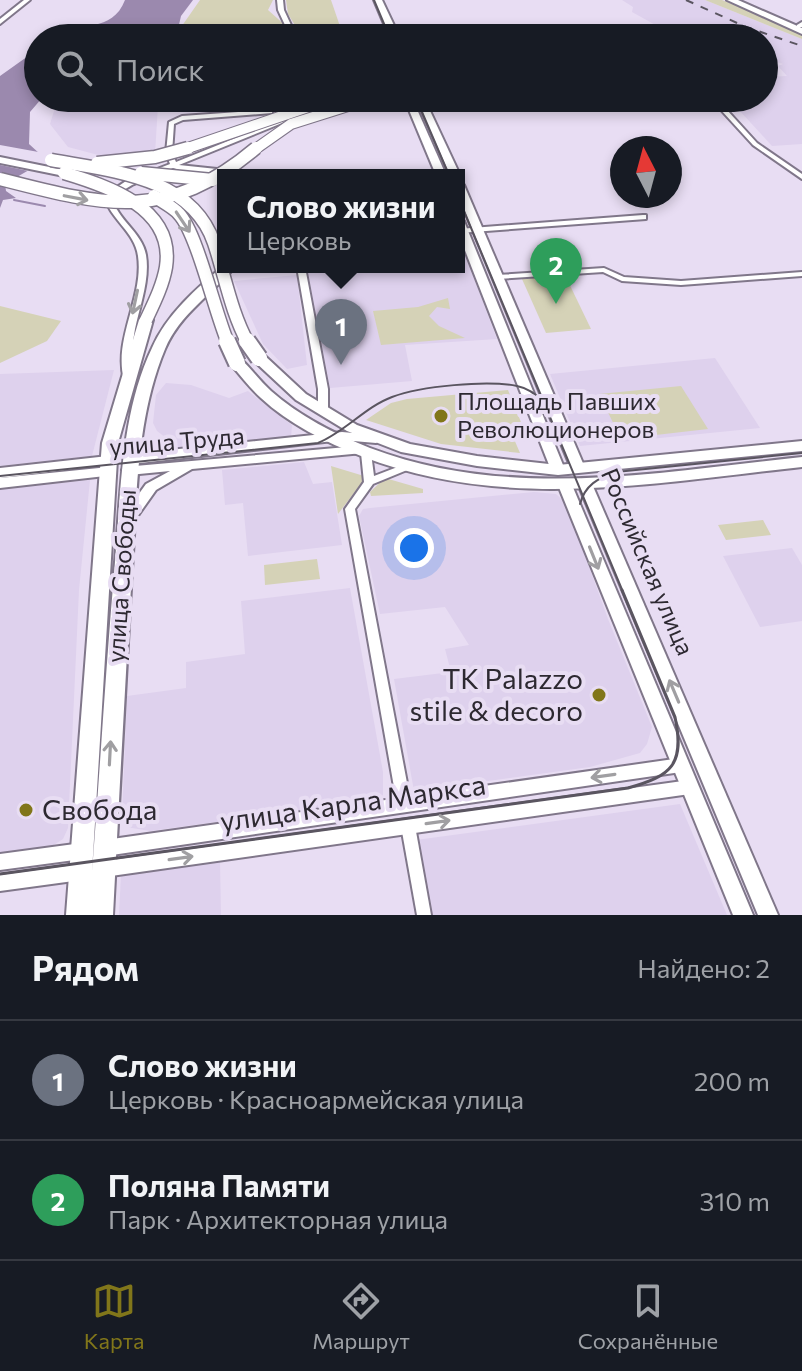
<!DOCTYPE html>
<html lang="ru">
<head>
<meta charset="utf-8">
<style>
	body { margin:0; font-family:Commissioner,sans-serif; background:#20242c; color:#f1f3f6 }
	.compass { position:absolute; left:610px; top:136px; width:72px; height:72px; border-radius:50%; background:#171b24; box-shadow:0 4px 12px #0003; rotate:354deg }
	.you { position:absolute; left:414px; top:548px; width:28px; height:28px; margin:-20px; border:6px solid #fff; border-radius:50%; background:#1a73e8; box-shadow:0 0 0 12px #1a73e833 }
	.badge { display:grid; place-items:center; width:52px; height:52px; border-radius:50%; background:#81761a; color:#fff; font-size:26px; font-weight:700 }
	.pin { position:absolute; translate:-50% -66px; filter:drop-shadow(0 2px 4px #0008) }
	.pin::after { content:''; position:absolute; top:42px; width:28px; height:24px; background:inherit; clip-path:polygon(0 0,100% 0,50% 100%) }
	.popup { position:absolute; left:217px; top:169px; width:248px; height:104px; box-sizing:border-box; display:grid; place-content:center; border-radius:0px; background:#171b24; filter:drop-shadow(0 2px 6px #0005); font-size:26px; white-space:nowrap; color:#9ea1a6 }
	.popup b { font-size:30px; color:#f1f3f6 }
	.popup::after { content:''; position:absolute; left:50%; top:100%; margin-left:-16px; border:16px solid transparent; border-top-color:#171b24 }
	.list { margin:0; padding:0; list-style:none }
	h2 { display:flex; justify-content:space-between; align-items:center; height:104px; margin:0; padding:0 32px; font-size:34px }
	h2 small { font-size:26px; font-weight:400; color:#9ea1a6 }
	.list li { display:grid; grid-template-columns:52px 1fr auto; gap:24px; align-items:center; box-sizing:border-box; height:120px; padding:0 32px; border-top:2px solid #363941 }
	.list b { display:block; font-size:30px; white-space:nowrap }
	.list p { margin:0; font-size:26px; white-space:nowrap; color:#9ea1a6 }
	.list em { font-size:26px; font-style:normal; color:#9ea1a6 }
	.icon { flex:none; width:44px; height:44px; fill:none; stroke:currentColor; stroke-width:2; stroke-linecap:round; stroke-linejoin:round }
	.map { position:relative; flex:none; width:802px; height:915px; overflow:hidden }
	.search { position:absolute; background:#171b24; box-shadow:0 4px 12px #0003; left:24px; right:24px; top:24px; height:88px; display:flex; align-items:center; gap:20px; box-sizing:border-box; padding:0 28px; border-radius:44px; color:#9ea1a6; font-size:30px }
	.sheet { height:344px; background:#171b24 }
	nav { display:flex; justify-content:space-around; align-items:center; box-sizing:border-box; height:112px; border-top:2px solid #363941; background:#171b24; font-size:22px; color:#9ea1a6 }
	nav a { display:grid; justify-items:center; gap:4px }
	nav .on { color:#81761a }
	.map>svg:first-child { display:block }
	.built { fill:#ded1ed }
	.green { fill:#d5d2b7 }
	.water { fill:#9b89ae }
	.pier { fill:#e8ddf3 }
	.lines { fill:none; stroke-linecap:round; stroke-linejoin:round }
	.stream { stroke:#9b89ae; stroke-width:2 }
	.minor-casing { stroke:#80778a; stroke-width:4 }
	.tertiary-casing { stroke:#80778a; stroke-width:4 }
	.secondary-casing { stroke:#80778a; stroke-width:4 }
	.primary-casing { stroke:#80778a; stroke-width:4 }
	.minor { fill:#fff; fill-rule:evenodd }
	.tertiary { fill:#fff; fill-rule:evenodd }
	.secondary { fill:#fff; fill-rule:evenodd }
	.primary { fill:#fff; fill-rule:evenodd }
	.tram-far1 { stroke:#5a5560; stroke-width:2 }
	.tram { stroke:#5a5560; stroke-width:3 }
	.rail { stroke:#5a5560; stroke-width:2; stroke-dasharray:8 8; stroke-linecap:butt }
	.primary-bridge-far2-casing { stroke:#80778a; stroke-width:12; stroke-linecap:butt }
	.primary-bridge-far1-casing { stroke:#80778a; stroke-width:15; stroke-linecap:butt }
	.primary-bridge-casing { stroke:#80778a; stroke-width:20; stroke-linecap:butt }
	.primary-bridge-far2 { stroke:#fff; stroke-width:10 }
	.primary-bridge-far1 { stroke:#fff; stroke-width:12 }
	.primary-bridge { stroke:#fff; stroke-width:16 }
	.oneway { stroke:#a09fa2 }
	.poi-dot { fill:#81761a; stroke:#e8ddf3; stroke-width:3 }
	.labels { text-anchor:middle; stroke-width:8; stroke-linejoin:round; paint-order:stroke }
	.poi-label { font-size:24px; fill:#2d2931; stroke:#e8ddf3; text-anchor:start }
	.street-label { font-size:24px; fill:#2d2931; stroke:#e8ddf3 }
	.near-poi-label { font-size:28px; fill:#2d2931; stroke:#e8ddf3; text-anchor:end }
	.near-street-label { font-size:28px; fill:#2d2931; stroke:#e8ddf3 }
</style>
</head>
<body>
<div class="map">
<svg width="802" height="915" viewBox="0 0 802 915">
	<rect width="100%" height="100%" fill="#e8ddf3"/>
	<g class="built">
		<path d="M622,0H705L802,39V144L772,146L728,98H764V77L787,76L778,66L783,64L764,58V38H679L632,12L633,7Z"/>
		<path d="M58,98H206L205,103L158,105L155,154L102,156L68,147L50,124Z"/>
		<path d="M207,98H267V108L208,112Z"/>
		<path d="M459,239L497,339L405,345L412,381L330,388L307,267H459Z"/>
		<path d="M297,275L307,365L287,369L263,344L234,281Z"/>
		<path d="M715,358L760,428L580,446L550,374Z"/>
		<path d="M114,370L92,456L0,466V374Z"/>
		<path d="M166,383L191,385L229,398L248,391L292,425L291,438L178,447L157,431L153,423L156,395Z"/>
		<path d="M304,462L313,484L332,482L342,545L248,556L243,503L225,505L222,470Z"/>
		<path d="M90,480L79,590L68,828L63,839L52,846L0,853V489Z"/>
		<path d="M534,492L556,494L566,503L608,619L652,727L647,744L640,753L590,767L414,791L394,679L451,672L445,649L469,645L445,607L380,614L359,516L363,509L370,508Z"/>
		<path d="M792,548L802,565V621L760,627L723,556Z"/>
		<path d="M350,588L383,772V795L377,800L150,831L126,827L122,815L127,696L186,688V662L245,654L241,601Z"/>
		<path d="M680,804L727,915H430L416,840Z"/>
		<path d="M220,861L221,915H119L121,874Z"/>
	</g>
	<g class="green">
		<path d="M200,0H273L268,10L286,26L206,35L177,33Z"/>
		<path d="M286,0H331L344,38H303L288,14Z"/>
		<path d="M705,0H722L802,32V39Z"/>
		<path d="M565,275L591,329L546,333L522,279Z"/>
		<path d="M448,298L450,309L437,307L429,316L439,326L465,338L381,345L373,311L418,307Z"/>
		<path d="M0,306L61,321L47,341L0,363Z"/>
		<path d="M681,386L708,429L621,439L599,394Z"/>
		<path d="M508,390L527,437L514,439L520,453L441,444L366,420L391,403L407,399Z"/>
		<path d="M331,466L364,476V480L338,514Z"/>
		<path d="M385,478L423,489V493L371,496L370,492Z"/>
		<path d="M763,520L771,535L726,540L718,525Z"/>
		<path d="M317,559L320,579L265,585L264,565Z"/>
	</g>
	<g class="water">
		<path d="M125,0H193L181,16L178,29L152,38H56C79,20 112,34 125,0Z"/>
		<path d="M38,49V98H42L30,112L29,144L40,154L29,170L5,184L6,191L16,198L3,200L0,208V76Z"/>
	</g>
	<path class="pier" d="M0,145L44,153L42,165L33,172L0,165Z"/>
	<g class="lines">
		<path class="stream" d="M14,200L45,206"/>
		<g class="minor-casing">
			<g id="minor">
				<path d="M24,0H30L0,24V19Z"/>
				<path d="M277,0H283L284,10L297,38H291L278,10Z"/>
				<path d="M268,98H274L272,113L183,120L174,124L172,153L176,162L283,119H287V121L179,165L255,173L259,175C234,175 196,177 173,168L132,185L112,197C117,220 142,232 146,255C150,279 140,305 135,329C132,345 131,361 132,378L130,380H124C113,339 144,297 138,256C135,232 110,219 104,196L126,181L170,164L166,153L169,122L182,116L267,110Z"/>
				<path d="M352,98H363L312,112L309,110Z"/>
				<path d="M710,98H716L757,143L802,174V179L753,145Z"/>
				<path d="M643,215H646V219L459,233V229Z"/>
				<path d="M297,267H305L328,389V411L323,414L318,411V389Z"/>
				<path d="M604,268L624,277L681,281L802,272V276L681,285L622,281L603,272L498,279L494,277L498,275Z"/>
				<path d="M366,450L371,453L374,476L408,463L413,466L412,468L373,484L355,509L411,804L409,808L404,810L399,808L397,804L345,509L364,482L361,453Z"/>
				<path d="M408,820L413,822L415,826L431,915H417L401,826L403,822Z"/>
			</g>
		</g>
		<g class="tertiary-casing">
			<g id="tertiary">
				<path d="M802,22V27H797V25Z"/>
				<path d="M681,758L687,760L689,765L687,770L681,772L105,856L99,853L97,848L99,843L105,840Z"/>
				<path d="M690,780L696,782L698,787L696,792L690,794L104,877L98,875L95,869L98,863L104,861Z"/>
				<path d="M82,843L88,846L90,851L88,856L82,859L0,870V854Z"/>
				<path d="M81,864L87,866L90,872L87,878L81,880L0,891V875Z"/>
			</g>
		</g>
		<g class="secondary-casing">
			<g id="secondary">
				<path d="M404,98H412L446,175H436Z"/>
				<path d="M416,98H424L460,175L459,176L450,175Z"/>
				<path d="M459,182L464,185L585,468L583,471H573L571,468L459,197Z"/>
				<path d="M459,218L464,221L565,470L563,473H553L551,470L459,235Z"/>
				<path d="M342,432L376,435L383,439L376,443L342,440L131,464L124,459L131,454Z"/>
				<path d="M358,446L363,447L365,450L363,453L192,469L156,490L132,524H122L120,520L146,484L170,471L129,475L124,473L122,470L124,467Z"/>
				<path d="M108,456L115,461L113,464L0,478V468Z"/>
				<path d="M109,467L116,472L114,475L0,488V478Z"/>
				<path d="M585,479L592,484L778,915H758L578,484Z"/>
				<path d="M565,480L572,485L753,915H733L558,485Z"/>
			</g>
		</g>
		<g class="primary-casing">
			<g id="primary">
				<path d="M374,0H382L400,38H390Z"/>
				<path d="M727,0H738L802,28V34Z"/>
				<path d="M371,98H390L348,109L343,106Z"/>
				<path d="M0,157L64,170L70,173L64,176L0,163Z"/>
				<path d="M223,266L235,267C211,295 180,314 165,349C136,418 137,497 132,570C125,685 119,800 113,915H66L102,443L139,320L141,317H151L153,320L118,443L92,872C100,769 106,665 115,562C121,491 121,413 152,348C167,314 196,289 223,266Z"/>
				<path d="M259,354L264,355L306,394L357,425L410,444L477,456L558,465L802,441V451L558,475L477,466L401,452L347,431L296,400L254,361L252,358L254,355Z"/>
				<path d="M237,359L242,360C252,370 261,382 271,391C299,416 335,434 370,448C510,501 658,472 802,457V467C654,483 504,512 361,456C325,442 289,424 261,398C250,388 241,376 232,366L230,363Z"/>
			</g>
		</g>
		<use href="#minor" class="minor"/>
		<use href="#tertiary" class="tertiary"/>
		<use href="#secondary" class="secondary"/>
		<use href="#primary" class="primary"/>
		<g class="tram-far1">
			<path d="M374,0L390,38"/>
			<path d="M416,98L449,175"/>
			<path d="M459,199L623,592"/>
			<path d="M0,476L318,443C345,432 365,407 392,397C421,386 487,380 517,386C527,388 536,394 543,402"/>
			<path d="M580,504C585,485 598,478 616,472L802,453"/>
		</g>
		<path class="tram" d="M0,874L628,788C672,776 685,764 675,717L622,590"/>
		<path class="rail" d="M686,0L746,27L802,46"/>
		<g class="primary-bridge-far2-casing">
			<g id="primary-bridge-far2">
				<path d="M182,150L320,103"/>
				<path d="M254,150L291,124L348,106"/>
			</g>
		</g>
		<g class="primary-bridge-far1-casing">
			<g id="primary-bridge-far1">
				<path d="M51,160C111,171 191,176 214,243C225,276 231,312 248,343"/>
				<path d="M97,163L155,157L188,148"/>
				<path d="M64,173C108,186 175,208 166,267C163,285 154,303 146,320"/>
				<path d="M141,173L213,180"/>
				<path d="M0,179C105,206 167,223 256,148"/>
				<path d="M154,196C162,202 173,207 179,214C197,233 215,313 228,343"/>
			</g>
		</g>
		<g class="primary-bridge-casing">
			<g id="primary-bridge">
				<path d="M227,341L237,363"/>
				<path d="M247,341L259,358"/>
			</g>
		</g>
		<use href="#primary-bridge-far2" class="primary-bridge-far2"/>
		<use href="#primary-bridge-far1" class="primary-bridge-far1"/>
		<use href="#primary-bridge" class="primary-bridge"/>
	</g>
	<defs><path id="oneway-shaft" d="M-6 0H5M1.5-3L5.5 0L1.5 3" fill="none" stroke-width="1.6" stroke-linecap="round" stroke-linejoin="round" transform="scale(2)"/></defs>
	<g class="oneway">
		<use href="#oneway-shaft" transform="translate(76 198) rotate(11)"/>
		<use href="#oneway-shaft" transform="translate(183 222) rotate(56)"/>
		<use href="#oneway-shaft" transform="translate(135 302) rotate(102)"/>
		<use href="#oneway-shaft" transform="translate(594 558) rotate(68)"/>
		<use href="#oneway-shaft" transform="translate(674 691) rotate(-113)"/>
		<use href="#oneway-shaft" transform="translate(110 753) rotate(-87)"/>
		<use href="#oneway-shaft" transform="translate(603 776) rotate(172)"/>
		<use href="#oneway-shaft" transform="translate(438 822) rotate(-8)"/>
		<use href="#oneway-shaft" transform="translate(181 858) rotate(-8)"/>
	</g>
	<g class="poi-dot">
		<circle cx="441" cy="416" r="8"/>
		<circle cx="599" cy="695" r="8"/>
		<circle cx="26" cy="810" r="8"/>
	</g>
	<g class="labels">
		<g class="poi-label">
			<text x="457" y="410">Площадь Павших<tspan x="457" dy="28">Революционеров</tspan></text>
		</g>
		<g class="street-label">
			<text transform="translate(177 442) rotate(-5)" y="8">улица Труда</text>
			<text transform="translate(647 562) rotate(67)" y="8">Российская улица</text>
			<text transform="translate(122 576) rotate(-86)" y="8">улица Свободы</text>
		</g>
		<g class="near-poi-label">
			<text x="583" y="689">ТК Palazzo<tspan x="583" dy="32">stile &amp; decoro</tspan></text>
			<text x="42" y="820" text-anchor="start">Свобода</text>
		</g>
		<g class="near-street-label">
			<text transform="translate(353 803) rotate(-8)" y="10">улица Карла Маркса</text>
		</g>
	</g>
</svg>
<svg class="compass" viewBox="-18 -18 36 36"><path d="M0-13l5 13h-10z" fill="#e53935"/><path d="M0 13l5-13h-10z" fill="#9ea1a6"/></svg>
<div class="you"></div>
<div class="pin badge" style="left:341px;top:365px;background:#6b7280">1</div>
<div class="popup"><b>Слово жизни</b>Церковь</div>
<div class="pin badge" style="left:556px;top:304px;background:#2e9e5b">2</div>
<div class="search"><svg class="icon" aria-label="search" viewBox="0 0 24 24"><circle cx="10" cy="10" r="6"/><path d="M15 15l6 6"/></svg>Поиск</div>
</div>
<section class="sheet">
<h2>Рядом<small>Найдено: 2</small></h2>
<ul class="list">
<li><span class="badge" style="background:#6b7280">1</span><div><b>Слово жизни</b><p>Церковь · Красноармейская улица</p></div><em>200 m</em></li>
<li><span class="badge" style="background:#2e9e5b">2</span><div><b>Поляна Памяти</b><p>Парк · Архитекторная улица</p></div><em>310 m</em></li>
</ul>
</section>
<nav>
<a class="on"><svg class="icon" aria-label="map" viewBox="0 0 24 24"><path d="M3 6l6-2 6 2 6-2v14l-6 2-6-2-6 2zM9 4v14M15 6v14"/></svg>Карта</a>
<a><svg class="icon" aria-label="directions" viewBox="0 0 24 24"><path d="M12 3l9 9-9 9-9-9zM9 14v-3h6M13 9l2 2-2 2"/></svg>Маршрут</a>
<a><svg class="icon" aria-label="saved" viewBox="0 0 24 24"><path d="M7 4h10v16l-5-4-5 4z"/></svg>Сохранённые</a>
</nav>
</body>
</html>
